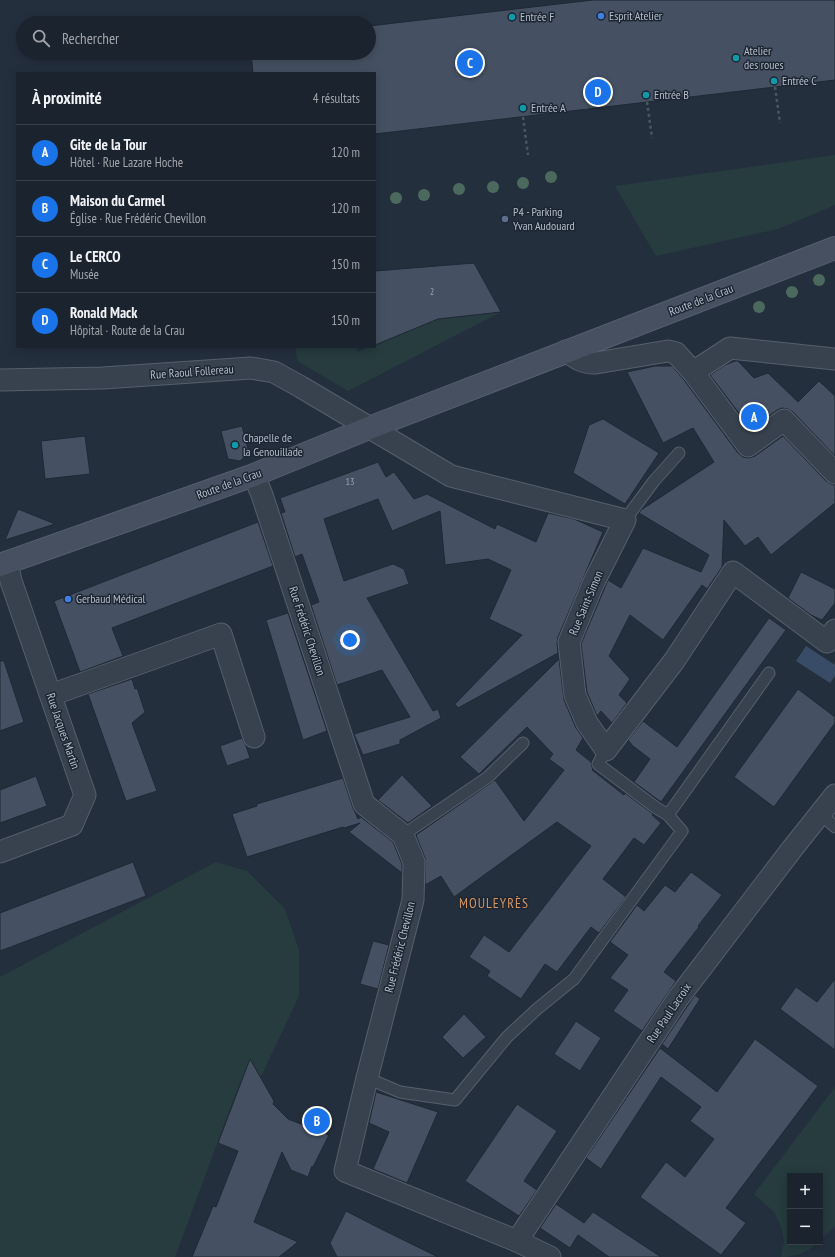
<!DOCTYPE html>
<html lang="fr">
<head>
<meta charset="utf-8">
<style>
	body { margin:0; font-family:"PT Sans Narrow",sans-serif; background:#282f3a; color:#f1f3f6 }
	.controls { position:absolute; right:12px; bottom:12px; display:grid; overflow:hidden; border-radius:0px; box-shadow:0 2px 10px #0003 }
	.controls button { width:36px; height:36px; display:grid; place-items:center; padding:0; border:0; border-bottom:1px solid #39404a; background:#1b232e; color:#f1f3f6; font:20px sans-serif }
	.you { position:absolute; left:350px; top:640px; width:14px; height:14px; margin:-10px; border:3px solid #fff; border-radius:50%; background:#1a73e8; box-shadow:0 0 0 6px #1a73e833 }
	.badge { display:grid; place-items:center; width:26px; height:26px; border-radius:50%; background:#1a73e8; color:#fff; font-size:13px; font-weight:700 }
	.pin { position:absolute; translate:-50% -50%; border:2px solid #fff; box-shadow:0 1px 4px #0006 }
	.list { margin:0; padding:0; list-style:none }
	h2 { display:flex; justify-content:space-between; align-items:center; height:52px; margin:0; padding:0 16px; font-size:17px }
	h2 small { font-size:13px; font-weight:400; color:#a0a4aa }
	.list li { display:grid; grid-template-columns:26px 1fr auto; gap:12px; align-items:center; box-sizing:border-box; height:56px; padding:0 16px; border-top:1px solid #39404a }
	.list b { display:block; font-size:15px; white-space:nowrap }
	.list p { margin:0; font-size:13px; white-space:nowrap; color:#a0a4aa }
	.list em { font-size:13px; font-style:normal; color:#a0a4aa }
	.icon { flex:none; width:22px; height:22px; fill:none; stroke:currentColor; stroke-width:2; stroke-linecap:round; stroke-linejoin:round }
	.map { position:relative; flex:none; width:835px; height:1257px; overflow:hidden }
	.search { position:absolute; background:#1b232e; box-shadow:0 2px 10px #0003; left:16px; top:16px; width:360px; height:44px; display:flex; align-items:center; gap:10px; box-sizing:border-box; padding:0 14px; border-radius:22px; color:#a0a4aa; font-size:15px }
	.panel { position:absolute; background:#1b232e; box-shadow:0 2px 10px #0003; left:16px; top:72px; width:360px; height:276px; border-radius:0px }
	.map>svg:first-child { display:block }
	.green { fill:#263c3f }
	.water { fill:#394c67 }
	.building { fill:#455162; stroke:#1f2835 }
	.lines { fill:none; stroke-linecap:round; stroke-linejoin:round }
	.lane-casing { stroke:#565f6c; stroke-width:13 }
	.street-casing { stroke:#565f6c; stroke-width:23 }
	.secondary-casing { stroke:#565f6c; stroke-width:24 }
	.path { stroke:#44595c; stroke-width:2.5; stroke-dasharray:3 3; stroke-linecap:butt }
	.lane { stroke:#38414e; stroke-width:11 }
	.street { stroke:#38414e; stroke-width:21 }
	.secondary { stroke:#465061; stroke-width:22 }
	.tree { fill:#4b6a5d }
	.shop-dot { fill:#3f7fe0; stroke:#1d2633; stroke-width:1.5 }
	.culture-dot { fill:#0f9aa8; stroke:#1d2633; stroke-width:1.5 }
	.service-dot { fill:#5c6f8a; stroke:#1d2633; stroke-width:1.5 }
	.labels { text-anchor:middle; stroke-width:3; stroke-linejoin:round; paint-order:stroke }
	.number-label { font-size:10px; fill:#98a1af }
	.poi-label { font-size:12px; fill:#b4bcc9; stroke:#1d2633; text-anchor:start }
	.street-label { font-size:12px; fill:#b4bcc9; stroke:#1d2633 }
	.quarter-label { font-size:14px; letter-spacing:1px; fill:#d59563; stroke:#1d2633 }
</style>
</head>
<body>
<div class="map">
<svg width="835" height="1257" viewBox="0 0 835 1257">
	<rect width="100%" height="100%" fill="#242f3e"/>
	<g class="green">
		<path d="M835,155V205L778,229L656,256L615,186Z"/>
		<path d="M501,312L348,391L298,361L295,347H355L358,352L370,347H375V345L396,324Z"/>
		<path d="M216,862L247,871L285,909L299,950V996L258,1083L240,1082L175,1257H0V977Z"/>
		<path d="M835,1087V1226L820,1241V1176H790V1242H819C808,1252 795,1257 781,1257L784,1241L781,1226L774,1212L754,1194Z"/>
	</g>
	<path class="water" d="M806,646L835,665V676L830,683L796,661Z"/>
	<g class="building">
		<path d="M593,0H835V80L375,134V73H253L251,53H369V26Z"/>
		<path d="M474,263L501,312L438,319L375,345V271Z"/>
		<path d="M735,361H738L754,378L768,373L798,402L819,381L835,396V456L793,412L788,409L782,408L777,410L751,429L710,375L725,365Z"/>
		<path d="M655,366H672L684,380L738,453L743,457L749,458L755,456L783,436L826,481L831,484L835,485V503L771,555L758,537L745,546L724,520L722,567L707,589L702,585L663,640L630,615L609,656L630,679L619,695L627,703L612,723L601,711L597,716L587,692L581,644L608,580L621,588L643,548L701,572L709,555L639,513L641,510L714,462L693,428L663,443L627,372Z"/>
		<path d="M603,419L659,453L625,504L573,473L589,425Z"/>
		<path d="M242,426L249,453L240,461L228,459L221,431Z"/>
		<path d="M85,436L90,474L45,479L41,441Z"/>
		<path d="M378,462L386,477L394,472L414,499L427,494L495,529L497,524L536,542L548,513L574,519L603,532L558,637L557,643L558,653L458,708L455,704L522,635L489,619L511,570L488,559L445,565L440,511L392,531L378,499L324,519L344,581L393,564L404,569L409,584L367,598L433,711L438,709L441,718L400,740V744L363,755L354,734L410,717L382,670L337,685L311,605L319,602L302,554L295,557L281,513L285,512L280,498Z"/>
		<path d="M18,509L55,524L5,540Z"/>
		<path d="M258,522L273,566L112,628L123,656L80,672L54,601Z"/>
		<path d="M801,572L835,589V603L822,620L811,615L788,598Z"/>
		<path d="M288,613L327,731L303,740L266,620Z"/>
		<path d="M769,618L786,630L661,802L634,782L650,759L633,746L628,740L643,721L677,747Z"/>
		<path d="M559,659L564,700L576,728L583,738L576,750L591,762L592,767L593,769L592,770L624,795L625,793L653,814L652,815L661,823L644,845L634,838L603,879L626,897L599,933L591,927L557,972L545,964L521,999L487,976L490,971L469,957L484,935L509,952L591,846L557,822L454,897L441,876L425,885V858L416,835L495,780L524,821L564,770L549,759L553,754L527,727L479,774L460,757Z"/>
		<path d="M0,661H4L24,722L0,731Z"/>
		<path d="M132,679L135,689L137,688L145,712L132,723L157,791L126,801L88,694Z"/>
		<path d="M798,689L835,717V723L774,807L734,777Z"/>
		<path d="M242,738L246,746L250,758L227,766L220,746Z"/>
		<path d="M402,775L432,806L408,823L378,800Z"/>
		<path d="M36,776L47,806L0,823V790Z"/>
		<path d="M343,778L353,808L355,812L358,819L361,817L393,842L402,864V873L349,832L360,823L344,828L343,827L247,857L232,814L257,806V804Z"/>
		<path d="M133,862L146,896L0,951V913Z"/>
		<path d="M691,872L722,895L698,926L699,927L664,972L676,981L642,1031L613,1011L628,990L610,978L628,955L610,942L637,905L644,911L665,885L675,892Z"/>
		<path d="M373,941L389,945L378,989L360,984Z"/>
		<path d="M835,979V1050L780,1009L796,987L817,1002Z"/>
		<path d="M695,995L700,999L668,1049L662,1044Z"/>
		<path d="M464,1014L486,1037L463,1058L442,1037Z"/>
		<path d="M576,1021L601,1038L580,1071L554,1054Z"/>
		<path d="M755,1039L818,1086L726,1208L746,1223L721,1255L640,1197L666,1162L685,1177L714,1139L690,1121L701,1107L661,1077L601,1169L586,1158L660,1048L717,1092Z"/>
		<path d="M250,1059L274,1101L273,1104L288,1119L329,1135L313,1167L312,1166L308,1177L291,1170L282,1152L254,1222L298,1242L279,1257H192L213,1206L216,1207L238,1151L218,1143Z"/>
		<path d="M376,1092L438,1112L407,1183L373,1169L389,1132L369,1123Z"/>
		<path d="M517,1104L557,1131L524,1181L537,1190L519,1216L465,1181Z"/>
		<path d="M556,1204L584,1223L593,1212L661,1257H609L578,1235L570,1248L540,1228Z"/>
		<path d="M346,1211L377,1227L438,1257H337L330,1243Z"/>
	</g>
	<g class="lines">
		<g class="lane-casing">
			<g id="lane">
				<path d="M625,520L654,481L679,453"/>
				<path d="M820,813L835,827"/>
				<path d="M668,815L769,673"/>
				<path d="M403,835L488,777L523,743"/>
				<path d="M367,1078L400,1092L455,1100L507,1037L537,1009L574,979L682,831L668,815L655,807L598,764L606,750"/>
			</g>
		</g>
		<g class="street-casing">
			<g id="street">
				<path d="M566,351C576,358 583,364 596,363L668,351L676,353L693,372L748,446L784,420L835,473"/>
				<path d="M693,372L730,348L835,359"/>
				<path d="M0,380L103,378L251,368L274,372L301,387L451,476L625,520L593,584L569,642L575,695L587,723L606,750L674,661L733,572L827,642L835,630"/>
				<path d="M254,475L262,495L364,804L403,835L414,862L413,900L367,1078L345,1171L517,1241L550,1257"/>
				<path d="M51,695L221,634L254,737"/>
				<path d="M0,852L72,825L85,795L11,581L7,562"/>
				<path d="M517,1241L679,997L792,849L835,795"/>
			</g>
		</g>
		<g class="secondary-casing">
			<path id="secondary" d="M0,565L254,475L369,428L835,248"/>
		</g>
		<g class="path">
			<path d="M775,87L780,123"/>
			<path d="M647,102L652,138"/>
			<path d="M523,117L528,155"/>
		</g>
		<use href="#lane" class="lane"/>
		<use href="#street" class="street"/>
		<use href="#secondary" class="secondary"/>
	</g>
	<g class="tree">
		<circle cx="551" cy="177" r="6"/>
		<circle cx="523" cy="183" r="6"/>
		<circle cx="493" cy="187" r="6"/>
		<circle cx="459" cy="189" r="6"/>
		<circle cx="424" cy="195" r="6"/>
		<circle cx="396" cy="198" r="6"/>
		<circle cx="819" cy="280" r="6"/>
		<circle cx="792" cy="292" r="6"/>
		<circle cx="759" cy="307" r="6"/>
	</g>
	<g class="shop-dot">
		<circle cx="601" cy="16" r="4"/>
		<circle cx="68" cy="599" r="4"/>
	</g>
	<g class="culture-dot">
		<circle cx="512" cy="17" r="4"/>
		<circle cx="736" cy="58" r="4"/>
		<circle cx="774" cy="81" r="4"/>
		<circle cx="646" cy="95" r="4"/>
		<circle cx="523" cy="108" r="4"/>
		<circle cx="235" cy="445" r="4"/>
	</g>
	<circle class="service-dot" cx="505" cy="219" r="4"/>
	<g class="labels">
		<g class="number-label">
			<text x="432" y="295">2</text>
			<text x="350" y="485">13</text>
		</g>
		<g class="poi-label">
			<text x="609" y="20">Esprit Atelier</text>
			<text x="520" y="21">Entrée F</text>
			<text x="744" y="55">Atelier<tspan x="744" dy="14">des roues</tspan></text>
			<text x="782" y="85">Entrée C</text>
			<text x="654" y="99">Entrée B</text>
			<text x="531" y="112">Entrée A</text>
			<text x="513" y="216">P4 - Parking<tspan x="513" dy="14">Yvan Audouard</tspan></text>
			<text x="243" y="442">Chapelle de<tspan x="243" dy="14">la Genouillade</tspan></text>
			<text x="76" y="603">Gerbaud Médical</text>
		</g>
		<g class="street-label">
			<text transform="translate(701 300) rotate(-21)" y="4">Route de la Crau</text>
			<text transform="translate(192 372) rotate(-4)" y="4">Rue Raoul Follereau</text>
			<text transform="translate(229 484) rotate(-20)" y="4">Route de la Crau</text>
			<text transform="translate(586 603) rotate(-67)" y="4">Rue Saint-Simon</text>
			<text transform="translate(307 631) rotate(72)" y="4">Rue Frédéric Chevillon</text>
			<text transform="translate(63 731) rotate(71)" y="4">Rue Jacques Martin</text>
			<text transform="translate(400 947) rotate(-76)" y="4">Rue Frédéric Chevillon</text>
			<text transform="translate(669 1013) rotate(-56)" y="4">Rue Paul Lacroix</text>
		</g>
		<g class="quarter-label">
			<text x="494" y="908">MOULEYRÈS</text>
		</g>
	</g>
</svg>
<div class="controls">
<button>+</button>
<button>−</button>
</div>
<div class="you"></div>
<div class="pin badge" style="left:754px;top:417px">A</div>
<div class="pin badge" style="left:317px;top:1121px">B</div>
<div class="pin badge" style="left:470px;top:63px">C</div>
<div class="pin badge" style="left:598px;top:92px">D</div>
<div class="search"><svg class="icon" aria-label="search" viewBox="0 0 24 24"><circle cx="10" cy="10" r="6"/><path d="M15 15l6 6"/></svg>Rechercher</div>
<section class="panel">
<h2>À proximité<small>4 résultats</small></h2>
<ul class="list">
<li><span class="badge">A</span><div><b>Gite de la Tour</b><p>Hôtel · Rue Lazare Hoche</p></div><em>120 m</em></li>
<li><span class="badge">B</span><div><b>Maison du Carmel</b><p>Église · Rue Frédéric Chevillon</p></div><em>120 m</em></li>
<li><span class="badge">C</span><div><b>Le CERCO</b><p>Musée</p></div><em>150 m</em></li>
<li><span class="badge">D</span><div><b>Ronald Mack</b><p>Hôpital · Route de la Crau</p></div><em>150 m</em></li>
</ul>
</section>
</div>
</body>
</html>
